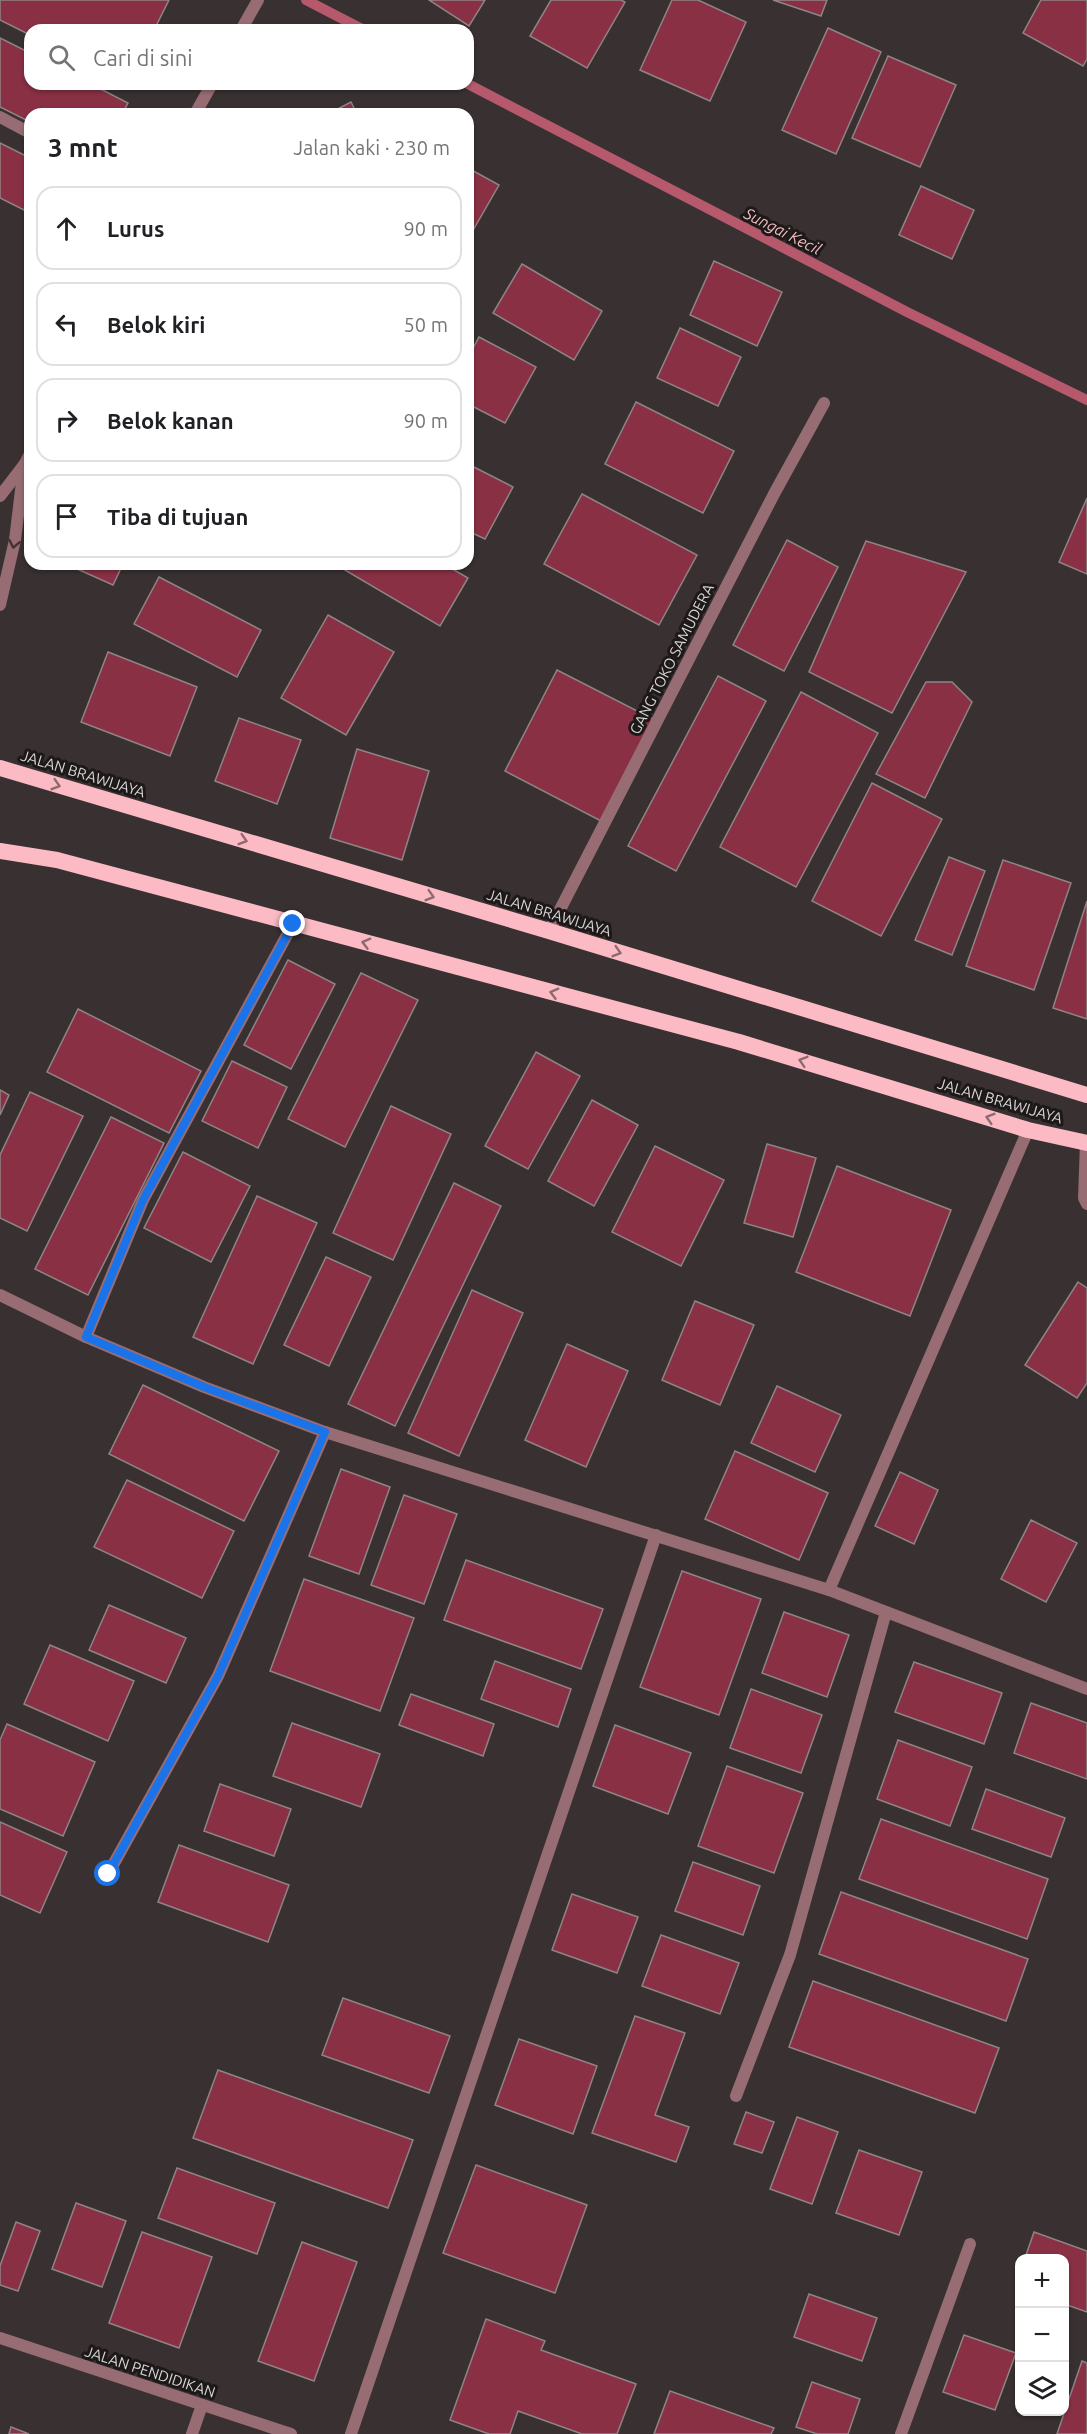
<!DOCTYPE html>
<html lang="id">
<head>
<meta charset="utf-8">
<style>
	body { margin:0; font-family:Ubuntu,sans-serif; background:#f6f6f6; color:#202124 }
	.controls { position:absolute; right:18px; bottom:18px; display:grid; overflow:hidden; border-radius:12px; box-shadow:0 2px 4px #0004 }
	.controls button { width:54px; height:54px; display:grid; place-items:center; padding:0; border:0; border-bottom:2px solid #e0e0e0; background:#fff; color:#202124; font:30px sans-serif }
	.stop { position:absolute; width:18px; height:18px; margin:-14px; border:4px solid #1a73e8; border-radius:50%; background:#fff }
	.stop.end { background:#1a73e8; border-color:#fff; box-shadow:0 2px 6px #0008 }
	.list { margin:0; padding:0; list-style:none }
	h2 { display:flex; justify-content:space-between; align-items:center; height:78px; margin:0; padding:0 24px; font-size:26px }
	h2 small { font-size:20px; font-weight:400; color:#757577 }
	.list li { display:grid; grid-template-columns:39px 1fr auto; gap:18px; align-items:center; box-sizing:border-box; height:84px; margin:0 12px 12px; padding:0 12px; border:2px solid #e0e0e0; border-radius:18px }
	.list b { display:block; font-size:22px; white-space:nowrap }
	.list em { font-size:20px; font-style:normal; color:#757577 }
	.icon { flex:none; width:33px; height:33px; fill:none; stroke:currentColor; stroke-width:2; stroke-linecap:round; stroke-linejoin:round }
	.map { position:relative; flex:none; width:1087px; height:2434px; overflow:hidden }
	.search { position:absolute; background:#fff; box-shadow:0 2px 4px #0004; left:24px; top:24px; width:450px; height:66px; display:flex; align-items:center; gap:15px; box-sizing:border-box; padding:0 21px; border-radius:18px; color:#757577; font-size:22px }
	.panel { position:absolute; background:#fff; box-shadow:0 2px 4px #0004; left:24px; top:108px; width:450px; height:462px; border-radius:18px }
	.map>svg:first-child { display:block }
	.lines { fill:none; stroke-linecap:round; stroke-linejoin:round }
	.stream { stroke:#b7596c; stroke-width:10 }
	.building { fill:#893045; stroke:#8e8485; stroke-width:1.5 }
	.minor { stroke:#976c72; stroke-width:12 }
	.tertiary { stroke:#976c72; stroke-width:12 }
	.trunk { stroke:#fbbac4; stroke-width:16 }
	.oneway { stroke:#423234 }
	.oneway2 { stroke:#8c6a6e }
	.route { stroke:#1a73e8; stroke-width:8 }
	.labels { text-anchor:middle; stroke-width:6; stroke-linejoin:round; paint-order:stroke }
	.street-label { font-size:15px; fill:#d9d4d5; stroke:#1d1919 }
	.water-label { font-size:16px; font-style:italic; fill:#f2bdc4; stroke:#1d1919 }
</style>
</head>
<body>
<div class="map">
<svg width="1087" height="2434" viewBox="0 0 1087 2434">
	<rect width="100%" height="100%" fill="#383031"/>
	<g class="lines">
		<g class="stream">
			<path d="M306,0L364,30"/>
			<path d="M468,84L907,312L1087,400"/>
		</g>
	</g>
	<g class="building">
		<path d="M0,0H169L154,30H30V35L0,20Z"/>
		<path d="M429,0H485L469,26Z"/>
		<path d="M551,0H621L625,2L587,68L530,36Z"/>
		<path d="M672,0H698L746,22L710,101L640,70Z"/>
		<path d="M773,0H827L821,16Z"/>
		<path d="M1041,0H1087V59L1083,66L1023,33Z"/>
		<path d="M828,28L881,52L836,154L782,130Z"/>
		<path d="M0,38L30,53V84H91L128,103L122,114H30V122L0,107Z"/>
		<path d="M888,56L956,85L920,167L852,138Z"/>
		<path d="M351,102L357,114H328Z"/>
		<path d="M0,143L30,158V213L0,198Z"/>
		<path d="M468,168L499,185L468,239Z"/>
		<path d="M921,186L974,210L952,259L899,235Z"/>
		<path d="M714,261L782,292L757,346L690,315Z"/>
		<path d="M522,264L602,311L574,360L493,313Z"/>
		<path d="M680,328L741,357L718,406L657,378Z"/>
		<path d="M479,337L536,367L505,423L468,404V358Z"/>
		<path d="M636,402L734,451L703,513L605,464Z"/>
		<path d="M468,464L513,487L485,539L468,531Z"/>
		<path d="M582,494L697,555L659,625L544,564Z"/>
		<path d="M1087,498V574L1059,562Z"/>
		<path d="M787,540L838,567L784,671L733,645Z"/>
		<path d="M866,541L966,572L892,713L809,672Z"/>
		<path d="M66,564H123L113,585Z"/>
		<path d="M339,564H444L468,578L440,626L338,566Z"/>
		<path d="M159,577L261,630L237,677L134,624Z"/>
		<path d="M328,615L394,652L346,735L281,698Z"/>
		<path d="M108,652L197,687L170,756L81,722Z"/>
		<path d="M557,670L653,719L601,821L505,771Z"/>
		<path d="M718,676L766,701L676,871L628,846Z"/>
		<path d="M926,682H952L972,702L925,798L876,774Z"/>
		<path d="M801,692L878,733L796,887L720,847Z"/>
		<path d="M239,718L301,740L277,804L215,781Z"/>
		<path d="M357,749L429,771L402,860L330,838Z"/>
		<path d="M872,783L942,819L881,936L812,901Z"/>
		<path d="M949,857L985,871L952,955L915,940Z"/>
		<path d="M1003,860L1071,883L1034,990L966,966Z"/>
		<path d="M1087,901V1019L1053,1008Z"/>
		<path d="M288,960L335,984L291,1069L244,1045Z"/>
		<path d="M361,973L418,1000L345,1147L288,1119Z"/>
		<path d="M78,1009L201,1071L169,1133L47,1072Z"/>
		<path d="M536,1052L580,1076L528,1169L485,1146Z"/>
		<path d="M232,1061L287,1087L258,1148L202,1121Z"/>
		<path d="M0,1090L9,1095L0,1115Z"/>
		<path d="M30,1092L83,1116L27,1231L0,1218V1155Z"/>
		<path d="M592,1100L638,1125L594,1206L548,1181Z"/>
		<path d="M391,1106L451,1134L393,1260L333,1233Z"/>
		<path d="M111,1117L164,1143L88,1295L35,1269Z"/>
		<path d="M767,1144L816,1158L793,1237L744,1223Z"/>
		<path d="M655,1146L724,1180L681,1266L612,1232Z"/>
		<path d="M183,1152L250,1186L211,1262L144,1228Z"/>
		<path d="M837,1166L951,1210L910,1316L796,1272Z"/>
		<path d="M454,1183L501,1206L395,1426L348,1404Z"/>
		<path d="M257,1196L317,1223L253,1364L193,1337Z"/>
		<path d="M326,1257L371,1277L329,1366L284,1345Z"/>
		<path d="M1078,1282L1087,1288V1383L1077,1398L1025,1365Z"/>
		<path d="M472,1290L523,1313L459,1456L408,1433Z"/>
		<path d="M695,1301L754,1325L720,1405L662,1380Z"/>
		<path d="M567,1344L628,1371L586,1467L525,1440Z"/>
		<path d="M143,1385L279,1451L244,1521L109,1454Z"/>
		<path d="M777,1386L841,1415L815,1472L751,1443Z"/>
		<path d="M735,1451L828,1493L799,1560L705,1519Z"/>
		<path d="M341,1469L390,1487L359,1574L309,1556Z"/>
		<path d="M900,1472L938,1490L914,1544L875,1526Z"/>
		<path d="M127,1480L234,1531L202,1598L94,1547Z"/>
		<path d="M404,1495L457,1514L424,1604L371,1585Z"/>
		<path d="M1031,1520L1077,1543L1046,1602L1001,1579Z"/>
		<path d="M466,1560L603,1609L581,1669L444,1620Z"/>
		<path d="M682,1571L761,1599L719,1715L640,1687Z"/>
		<path d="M304,1579L414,1618L380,1711L270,1671Z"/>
		<path d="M109,1605L186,1638L166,1683L89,1650Z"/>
		<path d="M784,1612L849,1635L827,1697L762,1673Z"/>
		<path d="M50,1645L134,1681L108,1741L24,1704Z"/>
		<path d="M495,1661L571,1689L558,1727L481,1699Z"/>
		<path d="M914,1662L1002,1693L984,1744L895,1712Z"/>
		<path d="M751,1689L822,1715L801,1773L730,1748Z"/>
		<path d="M411,1694L494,1724L483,1756L399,1725Z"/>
		<path d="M1031,1703L1087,1723V1779L1014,1753Z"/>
		<path d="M292,1723L380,1754L361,1807L273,1776Z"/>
		<path d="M7,1724L95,1762L63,1836L0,1809V1740Z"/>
		<path d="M615,1725L691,1753L668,1814L593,1786Z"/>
		<path d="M898,1740L972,1767L950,1826L877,1799Z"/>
		<path d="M727,1766L803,1793L774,1873L698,1846Z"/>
		<path d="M220,1784L291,1809L274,1856L204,1831Z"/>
		<path d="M986,1789L1065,1818L1051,1857L972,1829Z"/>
		<path d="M881,1819L1048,1879L1027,1939L859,1879Z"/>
		<path d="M0,1822L67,1852L40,1913L0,1895Z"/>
		<path d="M179,1845L289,1885L268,1942L158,1902Z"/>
		<path d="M693,1862L760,1886L743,1935L675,1911Z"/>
		<path d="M841,1892L1028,1959L1006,2021L819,1954Z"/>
		<path d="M572,1894L638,1917L617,1973L552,1950Z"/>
		<path d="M661,1935L739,1963L720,2014L642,1986Z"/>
		<path d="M813,1981L999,2048L975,2113L789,2047Z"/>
		<path d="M343,1998L450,2036L429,2093L322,2055Z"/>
		<path d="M635,2016L685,2033L655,2115L689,2127L676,2162L592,2133Z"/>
		<path d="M519,2039L597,2066L573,2134L495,2105Z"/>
		<path d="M218,2070L413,2140L388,2208L193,2138Z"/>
		<path d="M746,2112L774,2122L762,2153L734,2144Z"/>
		<path d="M797,2117L838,2132L812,2204L770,2189Z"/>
		<path d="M859,2150L922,2172L899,2235L836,2213Z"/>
		<path d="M476,2165L587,2205L555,2293L443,2253Z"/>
		<path d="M177,2168L275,2203L257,2254L158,2218Z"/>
		<path d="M76,2203L126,2221L102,2287L52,2269Z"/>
		<path d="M16,2222L40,2231L18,2291L0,2285V2266Z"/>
		<path d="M142,2232L212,2257L179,2348L109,2323Z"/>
		<path d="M1034,2232L1087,2251V2312L1064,2304V2258H1025Z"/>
		<path d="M302,2242L357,2262L314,2381L258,2361Z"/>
		<path d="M809,2294L877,2318L862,2361L794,2337Z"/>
		<path d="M486,2319L545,2341L541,2350L636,2384L617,2434H582L518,2411L510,2434H489L450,2420Z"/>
		<path d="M964,2335L1016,2353L995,2410L943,2392Z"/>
		<path d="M1082,2361L1087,2363V2434H1057Z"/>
		<path d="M812,2382L860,2399L848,2434H817L796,2427Z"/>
		<path d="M670,2391L774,2428L771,2434H654Z"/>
		<path d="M11,2427L29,2434H9Z"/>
	</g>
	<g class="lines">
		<g class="minor">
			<path d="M0,117L30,133"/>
			<path d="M549,931L774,494L824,403"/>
			<path d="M1086,1142L1084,1198L1087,1204"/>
			<path d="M0,1295L86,1337L204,1387L325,1432L829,1590L1087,1689"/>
			<path d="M86,1337L143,1200L293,924"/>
			<path d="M829,1590L1028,1130"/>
			<path d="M108,1874L218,1676L325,1432"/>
			<path d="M736,2096L790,1955L886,1612"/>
			<path d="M0,2338L291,2434"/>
			<path d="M192,2434L202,2405"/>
			<path d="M351,2434L656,1535"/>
			<path d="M901,2434L970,2244"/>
		</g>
		<g class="tertiary">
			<path d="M241,30L258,0"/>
			<path d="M195,114L212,84"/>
			<path d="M0,496L24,465L30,454"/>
			<path d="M0,605L15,540L24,465"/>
		</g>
		<g class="trunk">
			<path d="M0,768L549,931L1087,1095"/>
			<path d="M0,851L57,860L739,1042L1028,1130L1087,1143"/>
		</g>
	</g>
	<defs><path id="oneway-chevron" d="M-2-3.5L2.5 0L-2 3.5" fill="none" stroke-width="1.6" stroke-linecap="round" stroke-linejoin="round" transform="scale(1.5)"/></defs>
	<use class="oneway" href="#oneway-chevron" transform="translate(14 544) rotate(101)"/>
	<g class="oneway2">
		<use href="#oneway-chevron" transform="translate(56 785) rotate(17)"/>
		<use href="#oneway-chevron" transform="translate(243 840) rotate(17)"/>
		<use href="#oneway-chevron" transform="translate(430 896) rotate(17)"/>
		<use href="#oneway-chevron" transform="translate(366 943) rotate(-165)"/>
		<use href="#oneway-chevron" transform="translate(617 952) rotate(17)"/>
		<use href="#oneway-chevron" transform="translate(554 993) rotate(-165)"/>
		<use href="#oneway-chevron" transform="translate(803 1061) rotate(-163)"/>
		<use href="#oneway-chevron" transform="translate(990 1118) rotate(-163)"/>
	</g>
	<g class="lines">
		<path class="route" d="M108,1874L218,1676L325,1432L204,1387L86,1337L143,1200L293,924"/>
	</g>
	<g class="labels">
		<g class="street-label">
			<text transform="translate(672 659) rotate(-63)" y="5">GANG TOKO SAMUDERA</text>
			<text transform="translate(83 774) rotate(17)" y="5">JALAN BRAWIJAYA</text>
			<text transform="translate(549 913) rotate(17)" y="5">JALAN BRAWIJAYA</text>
			<text transform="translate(1000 1101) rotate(16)" y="5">JALAN BRAWIJAYA</text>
			<text transform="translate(150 2372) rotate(18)" y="5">JALAN PENDIDIKAN</text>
		</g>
		<g class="water-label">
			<text transform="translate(783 231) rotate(27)" y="6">Sungai Kecil</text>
		</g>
	</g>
</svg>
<div class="controls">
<button>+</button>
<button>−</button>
<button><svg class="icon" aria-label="layers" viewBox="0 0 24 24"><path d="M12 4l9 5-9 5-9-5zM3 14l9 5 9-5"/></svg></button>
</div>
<div class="stop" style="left:108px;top:1874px"></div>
<div class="stop end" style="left:293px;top:924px"></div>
<div class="search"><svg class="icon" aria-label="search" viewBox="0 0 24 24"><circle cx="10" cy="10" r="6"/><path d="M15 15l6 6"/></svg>Cari di sini</div>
<section class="panel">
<h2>3 mnt<small>Jalan kaki · 230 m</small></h2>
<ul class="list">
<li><svg class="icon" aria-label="ahead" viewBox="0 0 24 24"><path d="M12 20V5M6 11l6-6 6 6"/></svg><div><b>Lurus</b></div><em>90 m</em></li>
<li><svg class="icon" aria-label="left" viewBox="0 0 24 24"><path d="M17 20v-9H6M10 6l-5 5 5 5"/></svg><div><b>Belok kiri</b></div><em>50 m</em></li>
<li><svg class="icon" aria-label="right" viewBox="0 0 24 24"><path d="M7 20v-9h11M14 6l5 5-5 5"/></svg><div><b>Belok kanan</b></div><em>90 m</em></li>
<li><svg class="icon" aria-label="arrive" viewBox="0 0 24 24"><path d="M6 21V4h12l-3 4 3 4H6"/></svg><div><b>Tiba di tujuan</b></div></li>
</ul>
</section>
</div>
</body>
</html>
